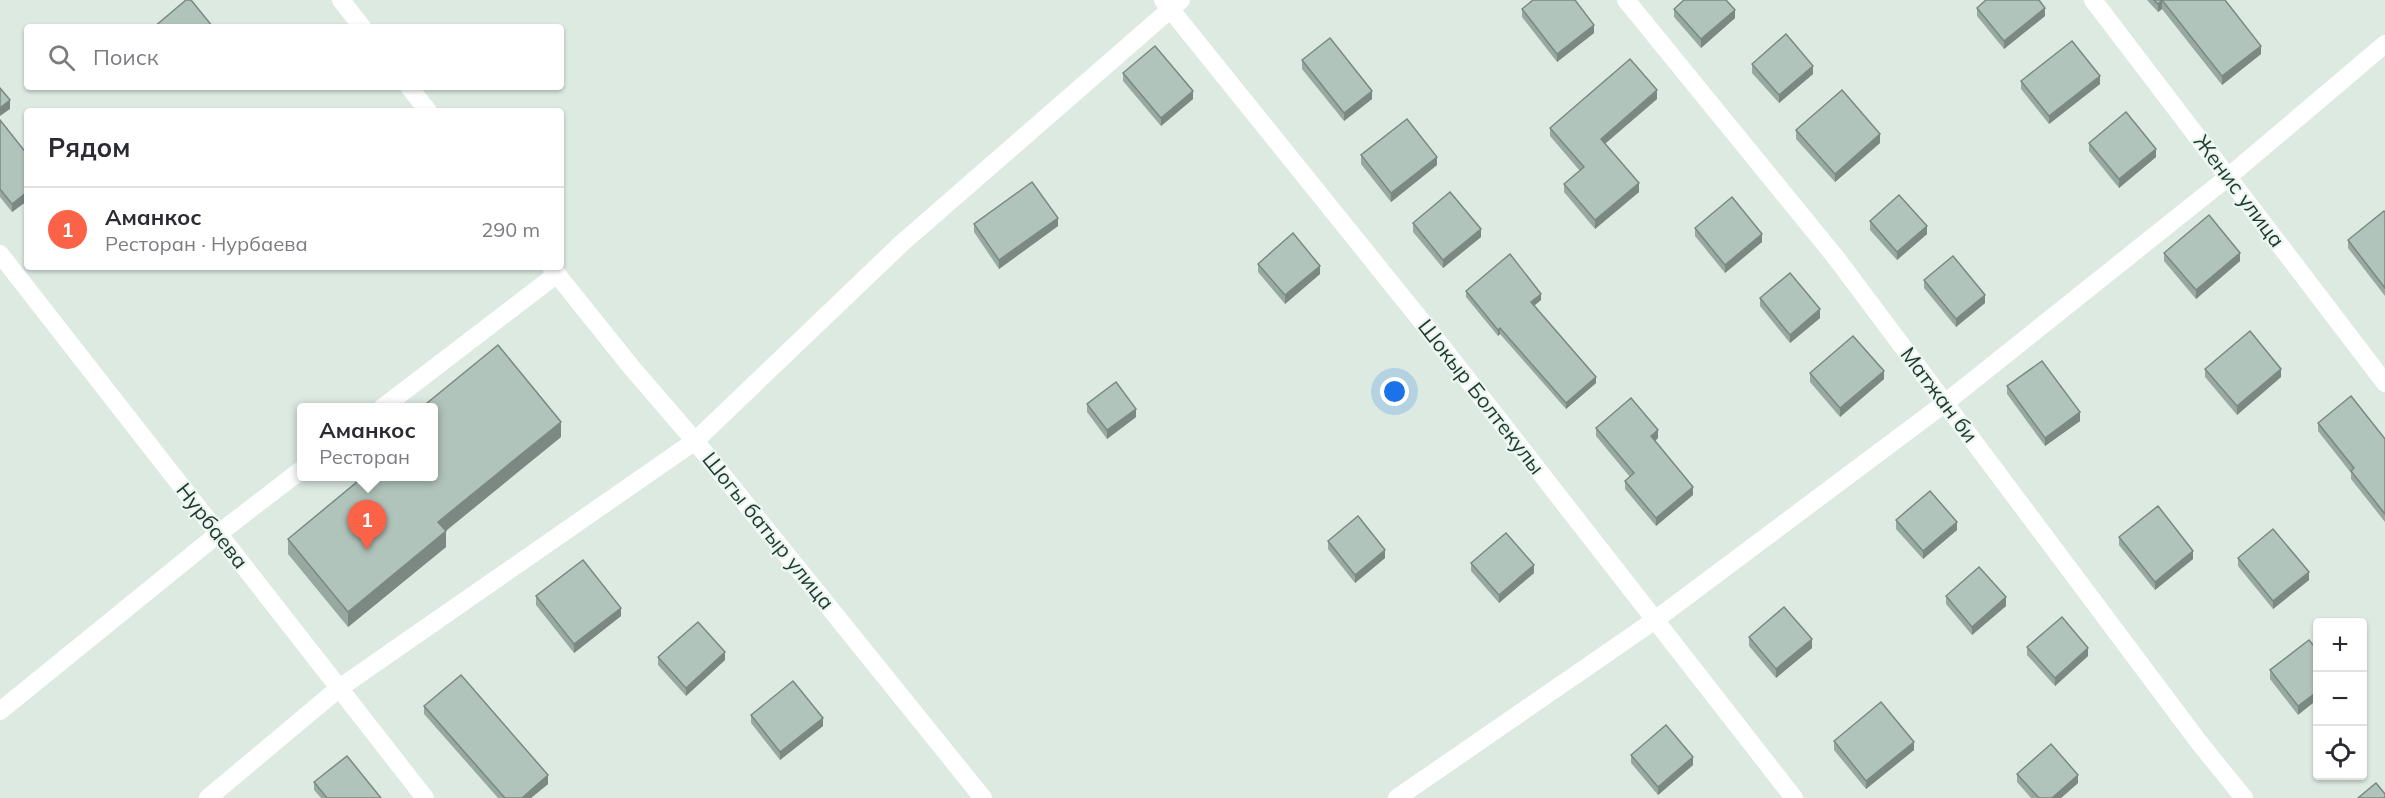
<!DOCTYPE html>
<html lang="ru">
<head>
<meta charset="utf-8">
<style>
	body { margin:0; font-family:Mulish,sans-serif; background:#f7f7f7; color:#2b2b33 }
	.controls { position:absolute; right:18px; bottom:18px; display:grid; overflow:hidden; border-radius:6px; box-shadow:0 2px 4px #0004 }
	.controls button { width:54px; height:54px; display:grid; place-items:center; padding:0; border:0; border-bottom:2px solid #e1e1e2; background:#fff; color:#2b2b33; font:30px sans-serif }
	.you { position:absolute; left:1395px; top:392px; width:21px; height:21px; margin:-15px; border:4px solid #fff; border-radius:50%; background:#1a73e8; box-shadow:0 0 0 9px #1a73e833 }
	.badge { display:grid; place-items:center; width:39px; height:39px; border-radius:50%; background:#fb6349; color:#fff; font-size:20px; font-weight:700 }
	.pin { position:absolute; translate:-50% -50px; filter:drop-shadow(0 2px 3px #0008) }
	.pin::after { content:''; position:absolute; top:32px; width:21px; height:18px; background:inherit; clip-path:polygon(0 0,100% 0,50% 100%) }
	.popup { position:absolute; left:297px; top:403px; width:141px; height:78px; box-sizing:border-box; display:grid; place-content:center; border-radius:6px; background:#fff; filter:drop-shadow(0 2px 4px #0005); font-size:20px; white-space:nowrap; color:#7c7c81 }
	.popup b { font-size:22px; color:#2b2b33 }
	.popup::after { content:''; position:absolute; left:50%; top:100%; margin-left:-12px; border:12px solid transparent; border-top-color:#fff }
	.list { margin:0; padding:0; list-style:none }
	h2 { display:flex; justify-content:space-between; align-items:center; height:78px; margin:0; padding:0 24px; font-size:26px }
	h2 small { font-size:20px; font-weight:400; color:#7c7c81 }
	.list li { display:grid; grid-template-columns:39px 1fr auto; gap:18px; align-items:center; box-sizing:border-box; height:84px; padding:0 24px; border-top:2px solid #e1e1e2 }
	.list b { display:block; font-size:22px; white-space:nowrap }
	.list p { margin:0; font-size:20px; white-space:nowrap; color:#7c7c81 }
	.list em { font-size:20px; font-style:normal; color:#7c7c81 }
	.icon { flex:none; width:33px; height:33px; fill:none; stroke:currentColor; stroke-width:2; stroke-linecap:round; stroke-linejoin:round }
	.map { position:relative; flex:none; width:2385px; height:798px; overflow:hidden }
	.search { position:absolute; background:#fff; box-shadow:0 2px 4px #0004; left:24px; top:24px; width:540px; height:66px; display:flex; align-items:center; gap:15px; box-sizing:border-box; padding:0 21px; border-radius:6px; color:#7c7c81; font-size:22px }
	.panel { position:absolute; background:#fff; box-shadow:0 2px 4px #0004; left:24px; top:108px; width:540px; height:162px; border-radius:6px }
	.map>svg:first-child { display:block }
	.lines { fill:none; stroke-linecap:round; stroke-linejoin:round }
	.minor { stroke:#fff; stroke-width:18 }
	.wall { fill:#98a9a1 }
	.shaded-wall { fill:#7c8983 }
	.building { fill:#b1c4bb; stroke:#7c8983; stroke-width:1.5 }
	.labels { text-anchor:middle; stroke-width:4.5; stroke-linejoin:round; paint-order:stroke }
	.street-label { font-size:21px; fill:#1d392f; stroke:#ecf6f0 }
</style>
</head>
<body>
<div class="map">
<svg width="2385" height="798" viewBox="0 0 2385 798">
	<rect width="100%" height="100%" fill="#dceae2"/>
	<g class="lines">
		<g class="minor">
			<path d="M341,0L362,27"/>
			<path d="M1163,0L1432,334L1794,798"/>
			<path d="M1626,0L1837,259L2198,741L2244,798"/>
			<path d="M2093,0L2385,383"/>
			<path d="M409,87L428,111"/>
			<path d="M0,254L425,798"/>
			<path d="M551,267L632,368L695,441L983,798"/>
			<path d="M382,408L557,274"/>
			<path d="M0,711L218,534L301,470"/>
			<path d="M208,798L338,689L695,441L902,243L1181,0"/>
			<path d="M1397,798L1655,620L1945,403L2228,177L2385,44"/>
		</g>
	</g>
	<g class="wall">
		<path d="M2147,0H2225L2261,54L2222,85L2162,9L2158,12Z"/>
		<path d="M1977,8L2045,16L2004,49L1977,16Z"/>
		<path d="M1522,9L1594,33L1557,62L1522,17Z"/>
		<path d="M1674,9L1735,18L1701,48L1674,17Z"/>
		<path d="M1302,60L1372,99L1344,121L1302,69Z"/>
		<path d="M1752,64L1813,74L1779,103L1752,73Z"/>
		<path d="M1123,73L1193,99L1161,126L1123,81Z"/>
		<path d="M2021,81L2100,84L2049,124L2021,89Z"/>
		<path d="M1657,99L1605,144L1639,192L1595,229L1564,192V184L1580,171L1550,136V128Z"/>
		<path d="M0,120L27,154V201L12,212L0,197Z"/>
		<path d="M1796,130L1880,143L1835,182L1796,139Z"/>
		<path d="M2089,143L2156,157L2119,188L2089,151Z"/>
		<path d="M1361,155L1437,165L1391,202L1361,164Z"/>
		<path d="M2385,212V296L2348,248V240Z"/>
		<path d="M1870,221L1927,234L1897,260L1870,230Z"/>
		<path d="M1413,223L1481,237L1443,268L1413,232Z"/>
		<path d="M974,224L1058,226L999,269L974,232Z"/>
		<path d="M1695,228L1762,242L1725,273L1695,236Z"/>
		<path d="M2164,253L2240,261L2196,299L2164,261Z"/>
		<path d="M1258,264L1320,274L1285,304L1258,272Z"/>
		<path d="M1924,280L1985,303L1956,327L1924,288Z"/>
		<path d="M1466,291L1541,300L1534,306L1596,383L1566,409L1500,334L1498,336L1466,297Z"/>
		<path d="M1760,298L1820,318L1790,343L1760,306Z"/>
		<path d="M2205,369L2281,377L2237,415L2205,377Z"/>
		<path d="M1810,373L1884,379L1840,417L1810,382Z"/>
		<path d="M2007,386L2080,421L2045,446L2007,394Z"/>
		<path d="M1087,404L1136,417L1107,439L1087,412Z"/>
		<path d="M2318,423L2385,439V522L2351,479V473L2318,431Z"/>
		<path d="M1596,428L1658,438L1655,441L1693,495L1656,526L1625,489V481L1630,477L1596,436Z"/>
		<path d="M561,437L446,531V547L348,627L288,554V539Z"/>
		<path d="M1896,520L1957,530L1923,559L1896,529Z"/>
		<path d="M2119,537L2193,559L2155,590L2119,545Z"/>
		<path d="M1328,541L1385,558L1355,583L1328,549Z"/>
		<path d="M2238,558L2309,580L2273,609L2238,566Z"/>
		<path d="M1471,563L1534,573L1499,603L1471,571Z"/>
		<path d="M536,596L621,616L574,653L536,605Z"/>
		<path d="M1946,596L2006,606L1972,635L1946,604Z"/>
		<path d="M1749,637L1812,648L1776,678L1749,646Z"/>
		<path d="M2309,640L2298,715L2270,679V670Z"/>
		<path d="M2027,647L2088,656L2055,686L2027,655Z"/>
		<path d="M658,657L725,660L686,696L658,665Z"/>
		<path d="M424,706L548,784L531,798H498L424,714Z"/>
		<path d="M751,715L823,726L780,760L751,723Z"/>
		<path d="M1834,741L1914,750L1866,789L1834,750Z"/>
		<path d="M1631,755L1693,765L1658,795L1631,763Z"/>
		<path d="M2017,774L2078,783L2061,798H2031L2017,782Z"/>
		<path d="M314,782L381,798H321L314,790Z"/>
	</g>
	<g class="shaded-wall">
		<path d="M2162,0V9L2158,12V4Z"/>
		<path d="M2045,8V16L2004,49V41Z"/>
		<path d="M1735,10V18L1701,48V39Z"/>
		<path d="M1594,25V33L1557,62V54Z"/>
		<path d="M2261,46V54L2222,85V76Z"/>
		<path d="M1813,66V74L1779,103V95Z"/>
		<path d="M2100,76V84L2049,124V116Z"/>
		<path d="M1657,90V99L1601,147V139Z"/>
		<path d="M1193,91V99L1161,126V118Z"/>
		<path d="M1372,91V99L1344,121V113Z"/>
		<path d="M10,100V109L0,116V108Z"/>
		<path d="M1880,134V143L1835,182V174Z"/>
		<path d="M2156,149V157L2119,188V179Z"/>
		<path d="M1437,157V165L1391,202V193Z"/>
		<path d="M1639,183V192L1595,229V220Z"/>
		<path d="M27,192V201L12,212V204Z"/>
		<path d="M1058,218V226L999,269V260Z"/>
		<path d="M1927,226V234L1897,260V252Z"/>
		<path d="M1481,229V237L1443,268V260Z"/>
		<path d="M1762,234V242L1725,273V265Z"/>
		<path d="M2240,253V261L2196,299V290Z"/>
		<path d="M1320,266V274L1285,304V295Z"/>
		<path d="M1541,294V300L1531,308V302Z"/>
		<path d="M1985,295V303L1956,327V319Z"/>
		<path d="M1820,309V318L1790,343V335Z"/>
		<path d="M1500,328V334L1498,336V330Z"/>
		<path d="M2281,369V377L2237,415V406Z"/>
		<path d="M1884,371V379L1840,417V408Z"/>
		<path d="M1596,377V383L1566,409V403Z"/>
		<path d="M1136,409V417L1107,439V430Z"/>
		<path d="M2080,412V421L2045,446V438Z"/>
		<path d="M561,422V437L438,537V522Z"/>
		<path d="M1658,430V438L1651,444V436Z"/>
		<path d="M1693,487V495L1656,526V518Z"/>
		<path d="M1957,522V530L1923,559V551Z"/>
		<path d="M446,531V547L348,627V612Z"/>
		<path d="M1385,550V558L1355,583V575Z"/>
		<path d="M2193,551V559L2155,590V582Z"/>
		<path d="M1534,565V573L1499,603V595Z"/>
		<path d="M2309,572V580L2273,609V601Z"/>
		<path d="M2006,597V606L1972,635V627Z"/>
		<path d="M621,608V616L574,653V644Z"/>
		<path d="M1812,639V648L1776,678V669Z"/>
		<path d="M2088,648V656L2055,686V678Z"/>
		<path d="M725,652V660L686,696V688Z"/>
		<path d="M2318,691V699L2298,715V706Z"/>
		<path d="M823,718V726L780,760V752Z"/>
		<path d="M1914,742V750L1866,789V781Z"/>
		<path d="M1693,757V765L1658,795V787Z"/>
		<path d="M548,775V784L531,798H522Z"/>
		<path d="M2078,775V783L2061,798H2052Z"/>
	</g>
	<g class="building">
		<path d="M186,0H191L213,27H154Z"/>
		<path d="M1533,0H1575L1594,25L1557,54L1522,9Z"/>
		<path d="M1684,0H1726L1735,10L1701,39L1674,9Z"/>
		<path d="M1986,0H2039L2045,8L2004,41L1977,8Z"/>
		<path d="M2154,0H2225L2261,46L2222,76L2162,0L2158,4Z"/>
		<path d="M1786,34L1813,66L1779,95L1752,64Z"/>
		<path d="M1330,38L1372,91L1344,113L1302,60Z"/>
		<path d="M2072,41L2100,76L2049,116L2021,81Z"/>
		<path d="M1155,46L1193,91L1161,118L1123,73Z"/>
		<path d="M1630,59L1657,90L1601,139L1639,183L1595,220L1564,184L1584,167L1550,128Z"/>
		<path d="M0,88L10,100L0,108Z"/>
		<path d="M1842,90L1880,134L1835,174L1796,130Z"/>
		<path d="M2126,112L2156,149L2119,179L2089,143Z"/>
		<path d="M1407,119L1437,157L1391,193L1361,155Z"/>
		<path d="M0,120L27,154V192L12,204L0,189Z"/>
		<path d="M1032,182L1058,218L999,260L974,224Z"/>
		<path d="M1450,192L1481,229L1443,260L1413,223Z"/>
		<path d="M1899,195L1927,226L1897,252L1870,221Z"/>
		<path d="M1732,197L1762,234L1725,265L1695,228Z"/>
		<path d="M2384,211L2385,212V288L2348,240Z"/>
		<path d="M2209,215L2240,253L2196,290L2164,253Z"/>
		<path d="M1293,233L1320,266L1285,295L1258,264Z"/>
		<path d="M1510,254L1541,294L1531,302L1596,377L1566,403L1500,328L1498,330L1466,291Z"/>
		<path d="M1953,256L1985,295L1956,319L1924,280Z"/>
		<path d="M1790,273L1820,309L1790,335L1760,298Z"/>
		<path d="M2250,331L2281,369L2237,406L2205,369Z"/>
		<path d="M1853,336L1884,371L1840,408L1810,373Z"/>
		<path d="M498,345L561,422L438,522L446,531L348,612L288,539L363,477H433V408H421Z"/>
		<path d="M2042,361L2080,412L2045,438L2007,386Z"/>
		<path d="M1116,382L1136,409L1107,430L1087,404Z"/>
		<path d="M2351,396L2385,439V514L2351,471L2354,468L2318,423Z"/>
		<path d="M1631,398L1658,430L1651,436L1693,487L1656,518L1625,481L1634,473L1596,428Z"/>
		<path d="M1930,491L1957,522L1923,551L1896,520Z"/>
		<path d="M2158,506L2193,551L2155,582L2119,537Z"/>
		<path d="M1358,516L1385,550L1355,575L1328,541Z"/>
		<path d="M2273,529L2309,572L2273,601L2238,558Z"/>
		<path d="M1506,533L1534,565L1499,595L1471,563Z"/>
		<path d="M583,560L621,608L574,644L536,596Z"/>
		<path d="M1979,567L2006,597L1972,627L1946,596Z"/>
		<path d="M1784,607L1812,639L1776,669L1749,637Z"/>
		<path d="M2062,617L2088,648L2055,678L2027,647Z"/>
		<path d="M698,622L725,652L686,688L658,657Z"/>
		<path d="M2309,640L2318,651V691L2298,706L2270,670Z"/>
		<path d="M461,675L548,775L522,798H505L424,706Z"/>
		<path d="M793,681L823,718L780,752L751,715Z"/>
		<path d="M1881,702L1914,742L1866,781L1834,741Z"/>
		<path d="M1666,725L1693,757L1658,787L1631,755Z"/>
		<path d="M2051,744L2078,775L2052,798H2039L2017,774Z"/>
		<path d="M347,756L381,798H327L314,782Z"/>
		<path d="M2376,783L2385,794V798H2358Z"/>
	</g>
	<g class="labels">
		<g class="street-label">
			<text transform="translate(2239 191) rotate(53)" y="7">Женис улица</text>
			<text transform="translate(1939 395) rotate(53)" y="7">Матжан би</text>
			<text transform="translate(1481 397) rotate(52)" y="7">Шокыр Болтекулы</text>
			<text transform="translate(212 526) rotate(52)" y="7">Нурбаева</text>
			<text transform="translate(768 531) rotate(51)" y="7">Шогы батыр улица</text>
		</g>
	</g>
</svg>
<div class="controls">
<button>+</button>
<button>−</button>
<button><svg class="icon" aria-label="locate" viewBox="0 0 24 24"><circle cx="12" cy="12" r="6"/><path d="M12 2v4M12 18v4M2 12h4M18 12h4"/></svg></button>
</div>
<div class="you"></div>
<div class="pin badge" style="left:367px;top:550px">1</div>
<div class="popup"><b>Аманкос</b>Ресторан</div>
<div class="search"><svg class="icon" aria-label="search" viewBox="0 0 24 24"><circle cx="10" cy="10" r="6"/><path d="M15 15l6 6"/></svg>Поиск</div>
<section class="panel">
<h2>Рядом<small></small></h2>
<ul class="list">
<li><span class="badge">1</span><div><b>Аманкос</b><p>Ресторан · Нурбаева</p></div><em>290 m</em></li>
</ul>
</section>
</div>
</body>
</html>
